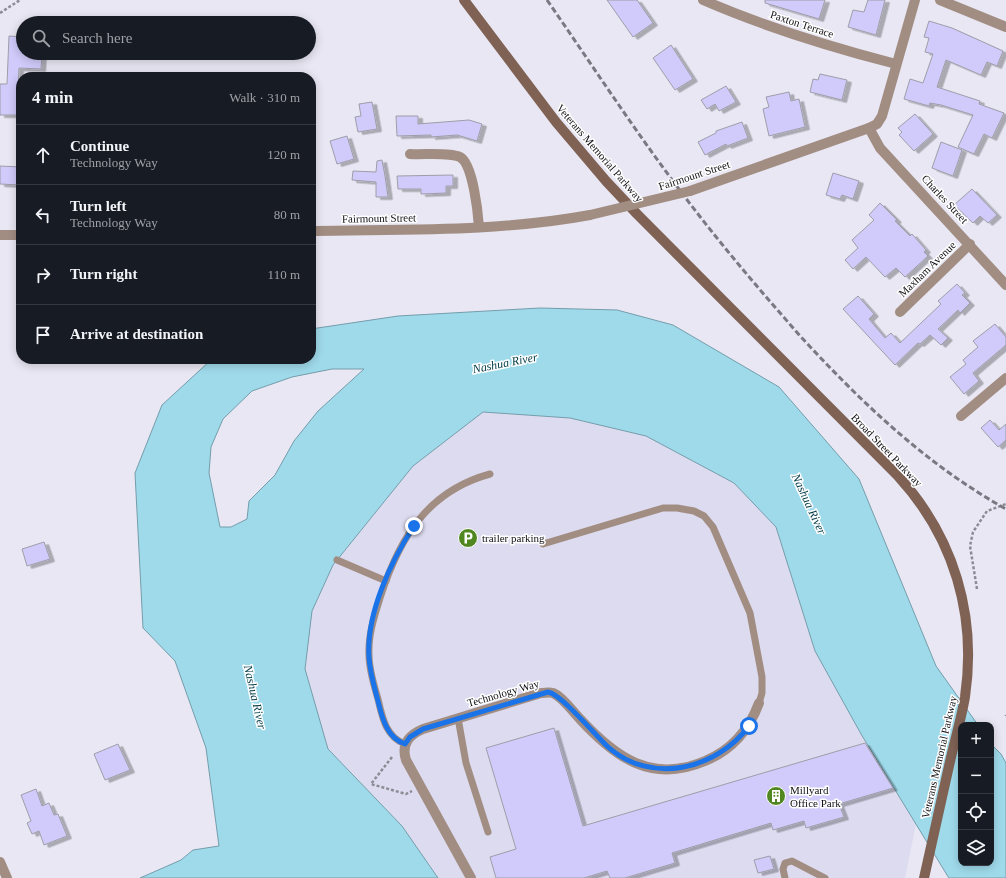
<!DOCTYPE html>
<html lang="en">
<head>
<meta charset="utf-8">
<style>
	body { margin:0; font-family:"Times New Roman",serif; background:#242831; color:#f1f3f6 }
	.controls { position:absolute; right:12px; bottom:12px; display:grid; overflow:hidden; border-radius:8px; box-shadow:0 2px 10px #0003 }
	.controls button { width:36px; height:36px; display:grid; place-items:center; padding:0; border:0; border-bottom:1px solid #363941; background:#171b24; color:#f1f3f6; font:20px sans-serif }
	.stop { position:absolute; width:12px; height:12px; margin:-9px; border:3px solid #1a73e8; border-radius:50%; background:#fff }
	.stop.end { background:#1a73e8; border-color:#fff; box-shadow:0 1px 4px #0008 }
	.list { margin:0; padding:0; list-style:none }
	h2 { display:flex; justify-content:space-between; align-items:center; height:52px; margin:0; padding:0 16px; font-size:17px }
	h2 small { font-size:13px; font-weight:400; color:#9ea1a6 }
	.list li { display:grid; grid-template-columns:26px 1fr auto; gap:12px; align-items:center; box-sizing:border-box; height:60px; padding:0 16px; border-top:1px solid #363941 }
	.list b { display:block; font-size:15px; white-space:nowrap }
	.list p { margin:0; font-size:13px; white-space:nowrap; color:#9ea1a6 }
	.list em { font-size:13px; font-style:normal; color:#9ea1a6 }
	.icon { flex:none; width:22px; height:22px; fill:none; stroke:currentColor; stroke-width:2; stroke-linecap:round; stroke-linejoin:round }
	.map { position:relative; flex:none; width:1006px; height:878px; overflow:hidden }
	.search { position:absolute; background:#171b24; box-shadow:0 2px 10px #0003; left:16px; top:16px; width:300px; height:44px; display:flex; align-items:center; gap:10px; box-sizing:border-box; padding:0 14px; border-radius:22px; color:#9ea1a6; font-size:15px }
	.panel { position:absolute; background:#171b24; box-shadow:0 2px 10px #0003; left:16px; top:72px; width:300px; height:292px; border-radius:16px }
	.map>svg:first-child { display:block }
	.built { fill:#dddbef }
	.water { fill:#9fdaeb; stroke:#749dab; fill-rule:evenodd }
	.building { fill:#d0cbfa; stroke:#9e9da9; filter:url(#shadow) }
	.lines { fill:none; stroke-linecap:round; stroke-linejoin:round }
	.path { stroke:#8c8b94; stroke-width:2.5; stroke-dasharray:3 2; stroke-linecap:butt }
	.lane { stroke:#a28d83; stroke-width:7 }
	.street { stroke:#a28d83; stroke-width:10 }
	.secondary { stroke:#7f6254; stroke-width:10 }
	.rail { stroke:#7a7981; stroke-width:3; stroke-dasharray:6 3; stroke-linecap:butt }
	.street-bridge { stroke:#a28d83; stroke-width:10 }
	.route { stroke:#1a73e8; stroke-width:5 }
	.labels { text-anchor:middle; stroke-width:3; stroke-linejoin:round; paint-order:stroke }
	.street-label { font-size:11px; fill:#111015; stroke:#fff }
	.poi-label { font-size:11px; fill:#111015; stroke:#fff; text-anchor:start }
	.water-label { font-size:12px; font-style:italic; fill:#013a46; stroke:#fff }
</style>
</head>
<body>
<div class="map">
<svg width="1006" height="878" viewBox="0 0 1006 878">
	<defs>
		<filter id="shadow"><feDropShadow dx="4.5" dy="2.5" stdDeviation="0" flood-color="#0004"/></filter>
	</defs>
	<rect width="100%" height="100%" fill="#e8e7f3"/>
	<path class="built" d="M483,412L570,418L646,436L734,483L776,527L815,651L861,734L916,824L905,878H438L402,826L328,749L305,669L312,611L333,565L413,466Z"/>
	<path class="water" d="M540,308L617,310L673,325L779,387L859,479L936,666L978,725H961V863H991V744L1001,754L1006,763V878H949L947,875L861,734L815,651L776,527L734,483L646,436L570,418L483,412L413,466L333,565L312,611L305,669L328,749L402,826L438,878H140L181,860L193,850L219,846L206,748L175,661L143,628L135,473L162,405L212,359H311V329L398,316ZM332,369H364L318,411L294,441L275,475L249,501L247,519L231,527H220L209,473L211,447L223,419L252,391L292,377Z"/>
	<g class="building">
		<path d="M607,0H637L653,23L633,37Z"/>
		<path d="M765,0H825L819,19L765,3Z"/>
		<path d="M868,0H885L876,35L848,27L853,10L864,12Z"/>
		<path d="M929,21L952,28L1003,51L997,66L987,62L981,75L946,60L937,87L980,101L979,104L1004,113L992,138L984,134L974,154L958,147L973,115L941,105L930,103L929,106L904,99L910,79L923,83L933,54L925,52L929,38L924,37Z"/>
		<path d="M9,36L23,37V53H42L41,69L19,68L17,115H0V84H7Z"/>
		<path d="M671,45L693,79L675,90L653,58Z"/>
		<path d="M820,74L847,80L842,100L810,92L813,79L818,80Z"/>
		<path d="M726,86L736,102L719,111L715,104L707,109L701,100Z"/>
		<path d="M789,92L791,101L799,99L805,127L769,136L763,109L769,107L766,97Z"/>
		<path d="M372,102L377,129L358,132L355,117L361,116L359,104Z"/>
		<path d="M915,114L933,134L914,151L899,135L902,132L898,128Z"/>
		<path d="M396,116H418V124L469,120L482,124L477,141L457,135L431,137V135L397,136Z"/>
		<path d="M742,122L748,138L727,146L726,144L705,155L698,142L716,133V131Z"/>
		<path d="M347,136L354,159L337,164L330,141Z"/>
		<path d="M941,142L962,150L953,176L932,168Z"/>
		<path d="M382,160L385,176L388,197H376V182L352,180L353,171L376,172L377,161Z"/>
		<path d="M0,166L21,167V185L0,184Z"/>
		<path d="M833,173L859,181L853,199L842,195L840,199L826,195Z"/>
		<path d="M453,175V186H446V193L421,194V189H398L397,176Z"/>
		<path d="M972,189L997,215L988,223L980,216L973,223L954,205Z"/>
		<path d="M880,203L897,220L895,221L910,236L912,234L926,250L924,252L928,256L905,277L896,268L885,277L866,257L853,269L845,260L858,248L852,240L874,220L869,215Z"/>
		<path d="M957,284L965,293L962,295L970,303L960,313L958,310L938,329L948,338L941,345L930,335L920,344L918,343L895,365L843,309L858,296L874,314L869,319L885,338L891,333L900,343L941,304L938,301Z"/>
		<path d="M995,324L1006,337V345L973,373L979,381L964,394L950,377L966,364L963,360L978,347L973,341Z"/>
		<path d="M990,420L999,430L1006,424V440L998,447L981,428Z"/>
		<path d="M44,542L50,559L27,566L22,549Z"/>
		<path d="M554,728L583,826L865,743L893,788L839,804L844,817L806,828L804,821L773,830L771,823L672,853L675,863L625,878H610L607,871L584,878H496L490,857L516,849L486,748Z"/>
		<path d="M118,744L130,770L105,780L94,754Z"/>
		<path d="M36,789L42,806L49,803L54,815L58,814L67,836L44,845L39,831L32,834L27,823L31,821L21,795Z"/>
		<path d="M770,856L774,869L758,873L754,860Z"/>
	</g>
	<g class="lines">
		<g class="path">
			<path d="M0,13L20,0"/>
			<path d="M977,589L970,546L973,532L987,511L1006,504"/>
			<path d="M1006,715V716"/>
			<path d="M392,757L371,784L406,794L412,791"/>
		</g>
		<g class="lane">
			<path d="M543,544L663,508H677L694,511L704,516L713,527L750,613L762,677V693L759,703"/>
			<path d="M337,560L386,581"/>
			<path d="M458,718L466,763L488,832"/>
			<path d="M405,744C386,737 382,717 378,699C374,685 369,670 369,655C368,634 375,614 381,595C400,537 428,491 490,474"/>
			<path d="M785,878L783,869L785,863L792,861L825,878"/>
		</g>
		<g class="street">
			<path d="M703,0C765,27 830,47 896,64"/>
			<path d="M940,0L1006,27"/>
			<path d="M869,128L880,148L1006,285"/>
			<path d="M410,154C423,155 449,152 460,157C473,164 478,213 479,227"/>
			<path d="M690,191L869,128L877,124L882,116L915,0"/>
			<path d="M311,231C404,229 498,232 590,215"/>
			<path d="M0,235H21"/>
			<path d="M900,312L970,244"/>
			<path d="M961,416L1006,378"/>
			<path d="M0,862L7,878"/>
			<path d="M471,878L406,760C401,744 409,735 423,729L541,693C545,693 549,692 553,693C563,697 572,711 580,719C615,757 651,784 705,761C732,750 749,730 759,703"/>
		</g>
		<path class="secondary" d="M464,0L556,122L606,181L637,214L898,476C954,537 977,615 965,697C961,720 954,743 949,766C941,803 932,841 924,878"/>
		<path class="rail" d="M547,0C588,59 627,119 670,177C711,233 756,286 802,338C863,404 927,465 1006,509"/>
		<path class="street-bridge" d="M590,215L690,191"/>
	</g>
	<g class="lines">
		<path class="route" d="M414,526C391,561 366,614 369,657C370,674 375,689 379,705C383,721 388,738 405,744L410,737L423,729L548,692C561,694 595,735 608,747C651,785 716,770 749,726"/>
	</g>
	<defs>
		<g id="parking-disc" transform="scale(1)"><circle r="9.5" fill="#518720" stroke="#fff"/><path d="M-3.5-5.5H1a3.5 3.5 0 0 1 0 7H-1V5.5H-3.5ZM-1-3.4V-.6H.8a1.4 1.4 0 0 0 0-2.8Z" fill="#fff"/></g>
		<g id="building-disc" transform="scale(1)"><circle r="9.5" fill="#518720" stroke="#fff"/><path d="M-4-6H4V6H1V3H-1V6H-4ZM-2.5-4.3h1.7v1.8h-1.7ZM.8-4.3h1.7v1.8H.8ZM-2.5-1h1.7V.8h-1.7ZM.8-1h1.7V.8H.8Z" fill="#fff"/></g>
	</defs>
	<g fill-rule="evenodd">
		<use href="#parking-disc" x="468" y="538"/>
		<use href="#building-disc" x="776" y="796"/>
	</g>
	<g class="labels">
		<g class="street-label">
			<text transform="translate(802 24) rotate(18)" y="4">Paxton Terrace</text>
			<text transform="translate(600 153) rotate(49)" y="4">Veterans Memorial Parkway</text>
			<text transform="translate(694 175) rotate(-18)" y="4">Fairmount Street</text>
			<text transform="translate(945 199) rotate(47)" y="4">Charles Street</text>
			<text transform="translate(379 218) rotate(-1)" y="4">Fairmount Street</text>
			<text transform="translate(927 269) rotate(-44)" y="4">Maxham Avenue</text>
			<text transform="translate(887 450) rotate(46)" y="4">Broad Street Parkway</text>
			<text transform="translate(503 693) rotate(-16)" y="4">Technology Way</text>
			<text transform="translate(939 757) rotate(-77)" y="4">Veterans Memorial Parkway</text>
		</g>
		<g class="poi-label">
			<text x="482" y="542">trailer parking</text>
			<text x="790" y="794">Millyard<tspan x="790" dy="13">Office Park</tspan></text>
		</g>
		<g class="water-label">
			<text transform="translate(505 363) rotate(-11)" y="4">Nashua River</text>
			<text transform="translate(809 504) rotate(65)" y="4">Nashua River</text>
			<text transform="translate(255 697) rotate(77)" y="4">Nashua River</text>
		</g>
	</g>
</svg>
<div class="controls">
<button>+</button>
<button>−</button>
<button><svg class="icon" aria-label="locate" viewBox="0 0 24 24"><circle cx="12" cy="12" r="6"/><path d="M12 2v4M12 18v4M2 12h4M18 12h4"/></svg></button>
<button><svg class="icon" aria-label="layers" viewBox="0 0 24 24"><path d="M12 4l9 5-9 5-9-5zM3 14l9 5 9-5"/></svg></button>
</div>
<div class="stop" style="left:749px;top:726px"></div>
<div class="stop end" style="left:414px;top:526px"></div>
<div class="search"><svg class="icon" aria-label="search" viewBox="0 0 24 24"><circle cx="10" cy="10" r="6"/><path d="M15 15l6 6"/></svg>Search here</div>
<section class="panel">
<h2>4 min<small>Walk · 310 m</small></h2>
<ul class="list">
<li><svg class="icon" aria-label="ahead" viewBox="0 0 24 24"><path d="M12 20V5M6 11l6-6 6 6"/></svg><div><b>Continue</b><p>Technology Way</p></div><em>120 m</em></li>
<li><svg class="icon" aria-label="left" viewBox="0 0 24 24"><path d="M17 20v-9H6M10 6l-5 5 5 5"/></svg><div><b>Turn left</b><p>Technology Way</p></div><em>80 m</em></li>
<li><svg class="icon" aria-label="right" viewBox="0 0 24 24"><path d="M7 20v-9h11M14 6l5 5-5 5"/></svg><div><b>Turn right</b></div><em>110 m</em></li>
<li><svg class="icon" aria-label="arrive" viewBox="0 0 24 24"><path d="M6 21V4h12l-3 4 3 4H6"/></svg><div><b>Arrive at destination</b></div></li>
</ul>
</section>
</div>
</body>
</html>
